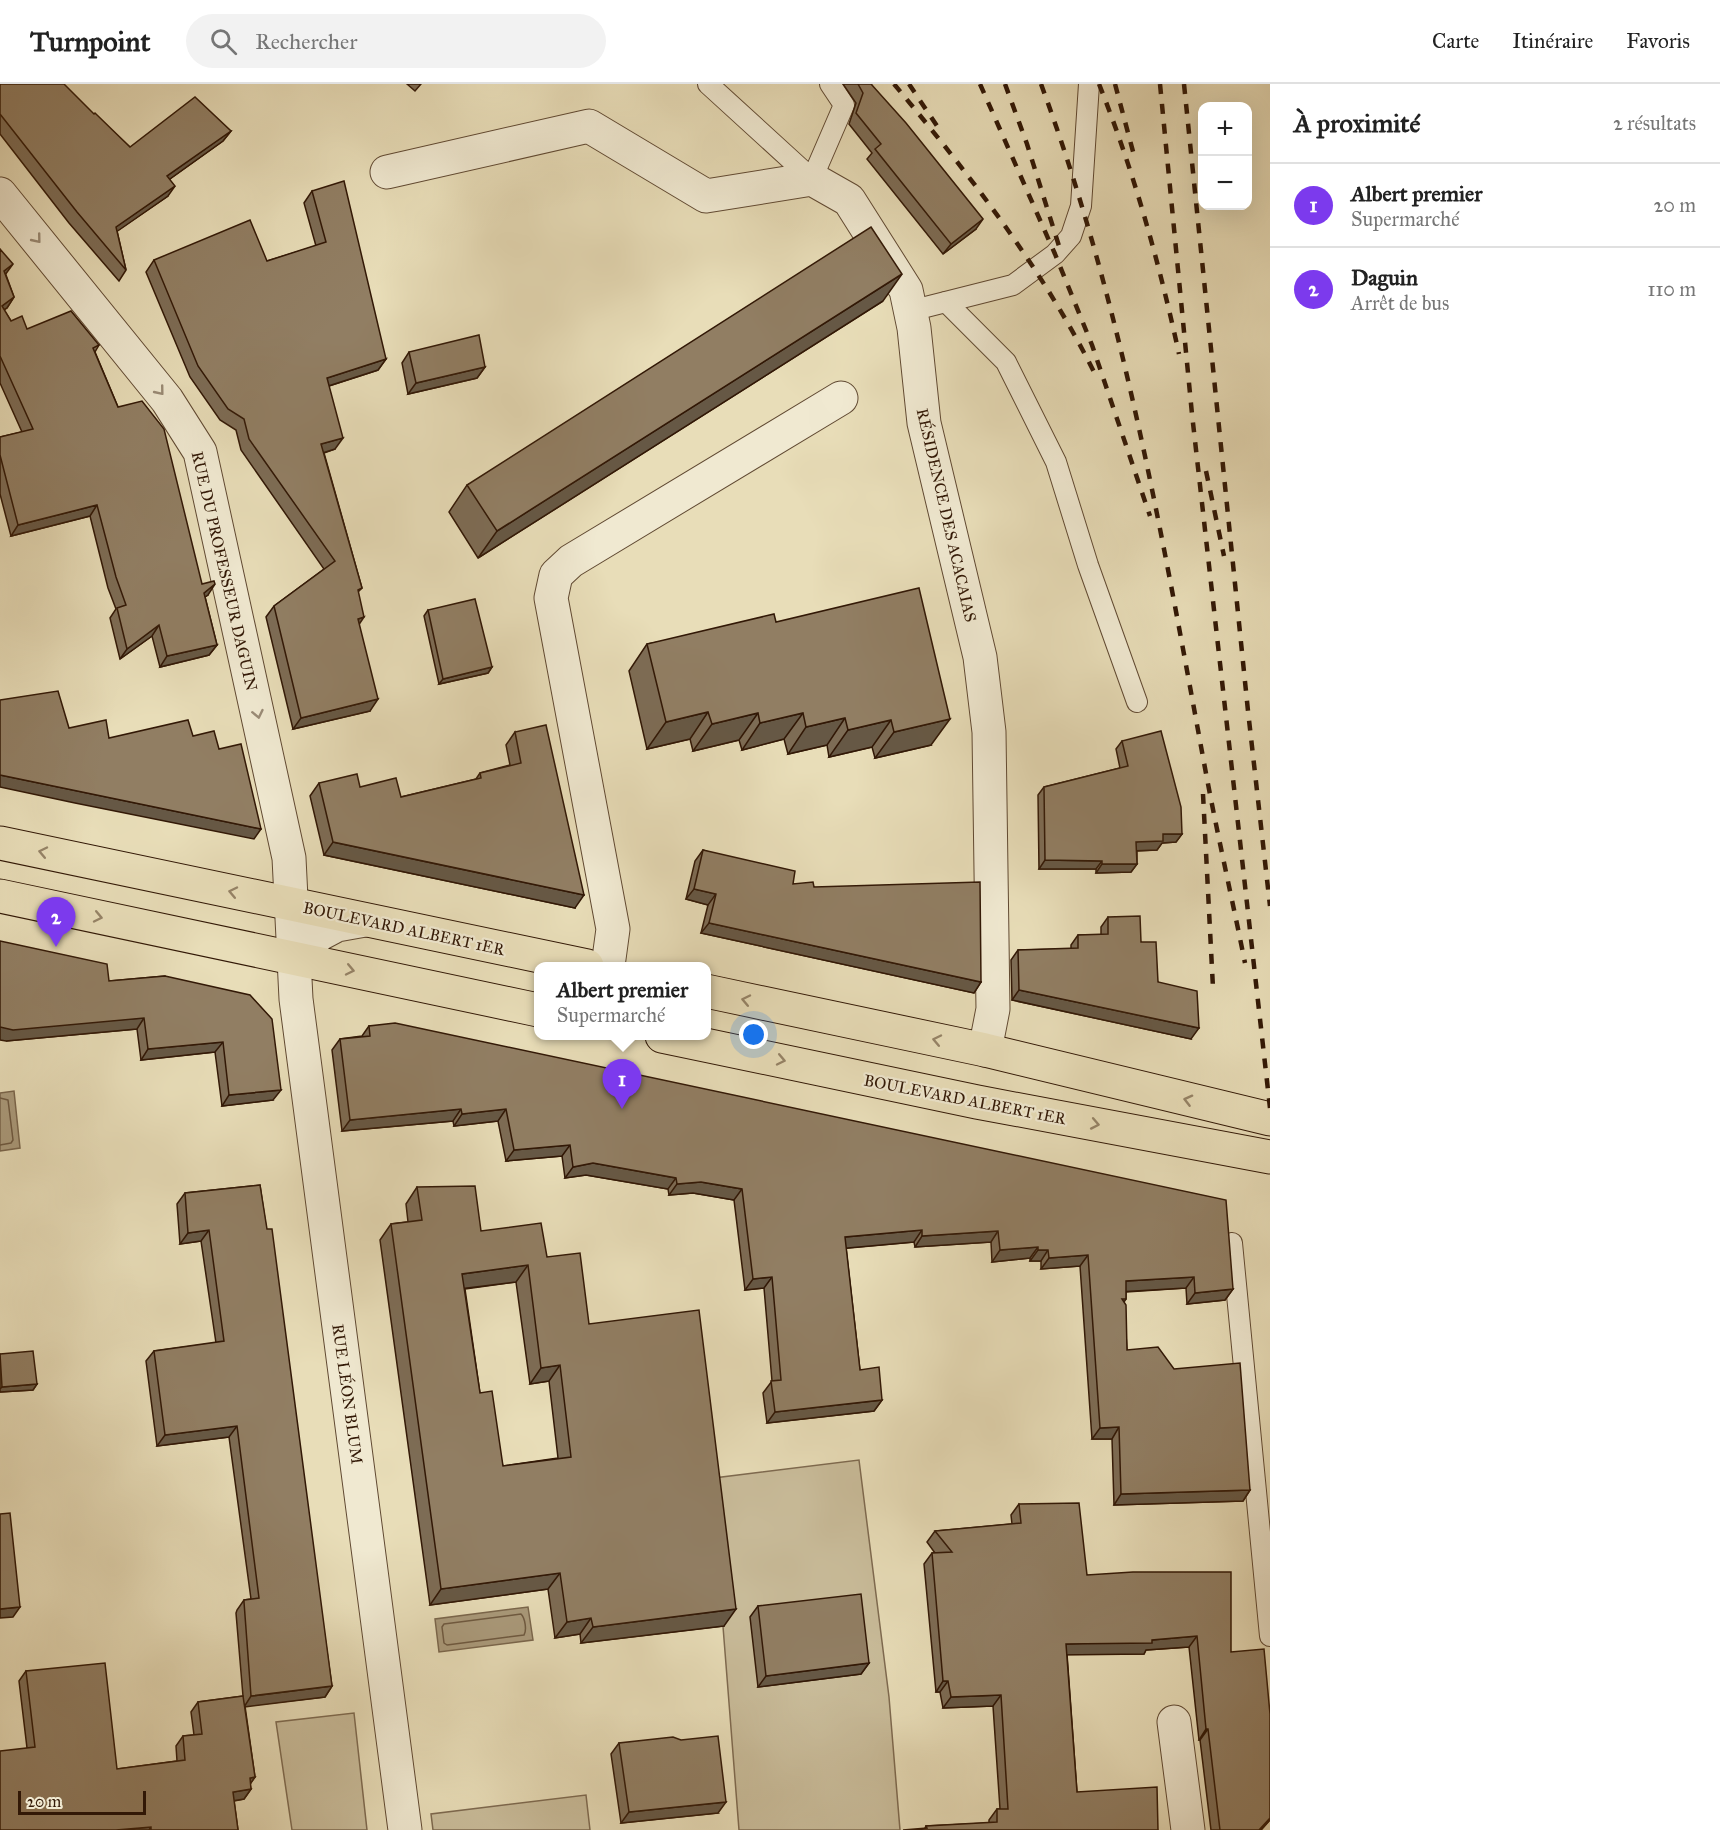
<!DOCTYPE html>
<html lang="fr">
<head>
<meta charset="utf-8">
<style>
	body { margin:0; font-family:"IM FELL Great Primer",serif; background:#f2f2f2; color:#222 }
	.controls { position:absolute; right:18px; top:18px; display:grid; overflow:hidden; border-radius:12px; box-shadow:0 6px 24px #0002 }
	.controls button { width:54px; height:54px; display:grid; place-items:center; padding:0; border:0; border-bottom:2px solid #e0e0e0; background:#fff; color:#222; font:30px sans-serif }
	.scale { position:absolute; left:18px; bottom:15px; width:128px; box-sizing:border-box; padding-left:6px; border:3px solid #321806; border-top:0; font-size:16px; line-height:21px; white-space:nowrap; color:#321806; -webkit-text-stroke:4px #f0e9d1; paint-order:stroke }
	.you { position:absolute; left:754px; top:951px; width:21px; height:21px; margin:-15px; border:4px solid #fff; border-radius:50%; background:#1a73e8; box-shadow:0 0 0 9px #1a73e833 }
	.badge { display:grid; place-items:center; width:39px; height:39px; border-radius:50%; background:#7c3aed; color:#fff; font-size:20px; font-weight:700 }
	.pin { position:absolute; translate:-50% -50px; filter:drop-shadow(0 2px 3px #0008) }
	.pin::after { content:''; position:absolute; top:32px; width:21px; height:18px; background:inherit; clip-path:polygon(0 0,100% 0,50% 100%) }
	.popup { position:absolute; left:534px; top:878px; width:177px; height:78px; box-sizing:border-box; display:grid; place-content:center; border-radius:12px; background:#fff; filter:drop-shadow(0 2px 4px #0005); font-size:20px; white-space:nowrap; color:#767676 }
	.popup b { font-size:22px; color:#222 }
	.popup::after { content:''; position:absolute; left:50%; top:100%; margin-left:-12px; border:12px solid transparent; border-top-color:#fff }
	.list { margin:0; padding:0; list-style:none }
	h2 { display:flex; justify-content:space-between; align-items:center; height:78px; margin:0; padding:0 24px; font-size:26px }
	h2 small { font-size:20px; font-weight:400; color:#767676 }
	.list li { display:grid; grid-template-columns:39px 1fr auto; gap:18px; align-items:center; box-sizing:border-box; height:84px; padding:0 24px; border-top:2px solid #e0e0e0 }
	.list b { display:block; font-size:22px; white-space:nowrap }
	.list p { margin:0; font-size:20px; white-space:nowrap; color:#767676 }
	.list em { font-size:20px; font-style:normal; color:#767676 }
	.icon { flex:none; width:33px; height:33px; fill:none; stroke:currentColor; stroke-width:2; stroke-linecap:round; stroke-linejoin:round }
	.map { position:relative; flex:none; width:1270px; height:1746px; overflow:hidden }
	header { display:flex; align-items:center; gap:36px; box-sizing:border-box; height:84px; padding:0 30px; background:#fff; border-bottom:2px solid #e0e0e0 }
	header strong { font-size:28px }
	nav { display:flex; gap:33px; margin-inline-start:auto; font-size:21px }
	.search { width:420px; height:54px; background:#f2f2f2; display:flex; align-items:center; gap:15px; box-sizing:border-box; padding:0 21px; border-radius:33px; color:#767676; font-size:22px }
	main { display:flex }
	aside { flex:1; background:#fff }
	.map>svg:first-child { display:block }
	.green { fill:#c9bc9a; stroke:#7e6a50; stroke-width:1.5 }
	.water { fill:#aa9a7b; stroke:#7a664c; stroke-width:1.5 }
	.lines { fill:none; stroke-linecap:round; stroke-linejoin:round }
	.shore { stroke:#6e5940; stroke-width:1.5 }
	.service-casing { stroke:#604932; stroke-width:22 }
	.minor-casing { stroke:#604932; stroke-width:35 }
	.primary-casing { stroke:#321806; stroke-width:35 }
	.service { stroke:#f0e9d1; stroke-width:20 }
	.minor { stroke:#f0e9d1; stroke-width:33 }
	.primary { stroke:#e8ddb8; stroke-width:33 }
	.rail { stroke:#321806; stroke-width:4.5; stroke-dasharray:10 10; stroke-linecap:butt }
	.wall { fill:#7d6c55; stroke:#321806; stroke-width:1.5; fill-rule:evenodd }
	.shaded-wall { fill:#665845; stroke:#321806; stroke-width:1.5 }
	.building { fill:#917e63; stroke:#321806; stroke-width:1.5; fill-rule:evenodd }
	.oneway { stroke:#9a8b76 }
	.oneway2 { stroke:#968468 }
	.labels { text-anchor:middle; stroke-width:4.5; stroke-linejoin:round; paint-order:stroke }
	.street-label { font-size:16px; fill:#321806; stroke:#f0e9d1 }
</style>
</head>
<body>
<header>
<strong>Turnpoint</strong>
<div class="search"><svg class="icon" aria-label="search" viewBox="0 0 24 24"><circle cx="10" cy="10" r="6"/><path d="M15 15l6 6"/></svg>Rechercher</div>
<nav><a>Carte</a><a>Itinéraire</a><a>Favoris</a></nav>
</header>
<main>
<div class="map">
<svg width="1270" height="1746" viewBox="0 0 1270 1746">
	<rect width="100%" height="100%" fill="#e8ddb8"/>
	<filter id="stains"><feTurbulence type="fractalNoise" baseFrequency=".00333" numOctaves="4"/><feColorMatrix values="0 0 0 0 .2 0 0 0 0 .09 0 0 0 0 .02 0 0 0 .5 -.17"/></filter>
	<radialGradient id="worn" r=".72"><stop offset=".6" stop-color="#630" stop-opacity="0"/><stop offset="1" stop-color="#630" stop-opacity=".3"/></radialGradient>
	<g class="green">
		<path d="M859,1376L889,1613L900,1746H739L721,1517L706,1395Z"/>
		<path d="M354,1629L367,1746H292L276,1638Z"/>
		<path d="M586,1711L590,1746H433L431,1730Z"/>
	</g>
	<g class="water">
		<path d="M14,1007L20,1064L0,1067V1009Z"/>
		<path d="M528,1523L533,1556L439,1568L435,1535Z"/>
	</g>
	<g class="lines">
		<g class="shore">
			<path d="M0,1014L8,1016L13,1056L11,1059L0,1061"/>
			<path d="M521,1530C525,1534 527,1546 524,1551L447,1561L444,1559L442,1543L444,1540Z"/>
		</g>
		<g class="service-casing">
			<g id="service">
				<path d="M708,0L812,95L844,21L830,0"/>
				<path d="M946,218L1006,278L1056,378L1088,481L1137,618"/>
				<path d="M910,227L1013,201L1055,170L1071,152L1081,122L1089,0"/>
				<path d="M1232,1159L1270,1552"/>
			</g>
		</g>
		<g class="minor-casing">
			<g id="minor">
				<path d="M387,88L589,42L706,112L812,95L849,116L906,206L914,244L924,339L980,573L989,648L993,925L985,966"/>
				<path d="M0,110L167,316L200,368L289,774L296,915L405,1746"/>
				<path d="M293,873L320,850L337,841L365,836"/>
				<path d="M608,882L613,845L551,514L556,491L571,477L841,314"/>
				<path d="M1174,1638L1188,1746"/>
			</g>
		</g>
		<g class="primary-casing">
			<g id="primary">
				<path d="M0,759L587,882"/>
				<path d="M0,812L538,926"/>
				<path d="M706,907L985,966L1270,1035"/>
				<path d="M662,952L977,1018L1270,1073"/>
			</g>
		</g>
		<use href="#service" class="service"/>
		<use href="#minor" class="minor"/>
		<use href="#primary" class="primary"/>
		<g class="rail">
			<path d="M894,0C969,90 1043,185 1095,290"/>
			<path d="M909,0L937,42"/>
			<path d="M980,0L1055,170L1092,261L1150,432"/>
			<path d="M1005,0L1027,60L1059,162"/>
			<path d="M1041,0C1123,222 1162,452 1205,684C1217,749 1232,814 1245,879"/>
			<path d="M1099,0C1134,88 1159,178 1179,270"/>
			<path d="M1115,0L1135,75"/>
			<path d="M1160,0L1192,330L1270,1024"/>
			<path d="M1184,0L1248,627L1270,822"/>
			<path d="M1206,387L1224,472"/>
			<path d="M1203,710L1213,904"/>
		</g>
	</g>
	<g class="wall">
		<path d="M0,0L94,30L130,63L231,47L223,57L170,95L168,112L117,147L126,186L119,197L69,139L0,50Z"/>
		<path d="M407,0H421L415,7Z"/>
		<path d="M843,0H871L976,145L943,170L867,75L872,69L849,40L856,19Z"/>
		<path d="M312,107L386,275L378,286L329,302L335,365L324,369L362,504L358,508L359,540L370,627L293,645L266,533L274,522L324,485L241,366L236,346L220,336L190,293L146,188L154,176L267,177L316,162L304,119Z"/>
		<path d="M0,165L6,191L14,213L7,224L4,226L11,237L27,245L99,261L95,268L118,323L202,500L208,511L205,513L217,561L209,571L160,583L152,552L120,575L110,534L116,525L108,504L90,432L11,452L0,410V353L22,348L0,299Z"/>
		<path d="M883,217L478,474L449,428L467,401Z"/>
		<path d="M409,268L485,283L477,294L408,310L402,279Z"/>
		<path d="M428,526L492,583L488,589L439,600L424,532Z"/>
		<path d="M776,538L931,661L875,674L872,663L829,673L827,661L788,670L784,655L742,666L739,656L693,667L690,655L647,665L629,587L647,560Z"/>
		<path d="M515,648L575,824L324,771L310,712L319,699L401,713L476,695L480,689L510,681L506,661Z"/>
		<path d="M1122,657L1182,750L1176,758L1162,759L1157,766L1137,767V780L1131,788L1096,789V785H1039L1038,711L1044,703L1120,684L1116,665Z"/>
		<path d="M703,766L793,800L814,803L981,898L974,909L701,849L708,821L686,815L695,777Z"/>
		<path d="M1108,833L1141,858L1158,898L1191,955L1012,916L1011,876L1018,866L1071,865V861L1078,851H1101V843Z"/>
		<path d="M165,892L273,1016L222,1022L215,968L141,976L137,945L6,957L109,897Z"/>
		<path d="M369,942L1233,1205L1225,1216L1187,1220L1186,1204L1126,1208V1215L1124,1218L1127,1266L1250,1406L1243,1417L1114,1421L1112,1355H1092L1080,1182L1041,1185V1177H1030V1174L992,1178L991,1158L915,1163L914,1158L846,1164L860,1286L882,1316L874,1327L767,1339L763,1309L772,1297L764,1204L745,1206L734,1116L693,1109L669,1111L668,1105L586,1091L565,1094L562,1072L506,1077L498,1037L454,1042L453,1037L342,1047L332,966L340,955L362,952Z"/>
		<path d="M260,1101L332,1602L325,1613L245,1622L255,1693L250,1700L251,1705L244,1715L234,1717L238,1746H0L27,1664L19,1597L26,1587L117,1685L177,1677L176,1662L183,1652L194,1651L191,1628L198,1618L243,1612L236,1529L237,1526L244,1516L251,1515L229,1353L157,1362L146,1277L154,1267L216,1259L201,1157L180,1160L177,1120L185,1109Z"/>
		<path d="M417,1103L481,1147L547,1173L589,1240L724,1542L581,1559L580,1550L555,1554L548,1505L430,1521L380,1156L391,1140L408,1138L406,1120ZM516,1198L530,1300L549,1297L558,1374L503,1382L480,1309L465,1205Z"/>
		<path d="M0,1270L37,1300L33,1306L0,1308Z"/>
		<path d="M1019,1420L1087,1491L1231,1568L1270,1630V1736L1261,1746H1211L1200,1656H1199L1189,1563L1146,1566L1144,1570H1067L1077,1708L1158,1746L925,1744L926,1742L989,1739V1736L997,1725H1000L993,1622L943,1624L940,1608H936L924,1480L932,1469H935L927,1458L935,1447L1012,1440L1011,1431Z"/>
		<path d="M758,1522L869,1579L861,1590L758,1603L750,1533Z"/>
		<path d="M619,1659L718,1729L621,1739L611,1670Z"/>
	</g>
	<g class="shaded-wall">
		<path d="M231,47L223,57L160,102L167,92Z"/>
		<path d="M175,102L168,112L109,153L116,143Z"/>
		<path d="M983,135L976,145L943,170L951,160Z"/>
		<path d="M13,180L5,191L4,187Z"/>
		<path d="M902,190L883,217L478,474L497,447Z"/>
		<path d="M14,213L7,224L0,228L2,222Z"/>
		<path d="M386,275L378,286L319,305L327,294Z"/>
		<path d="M485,283L477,294L408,310L416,299Z"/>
		<path d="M343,354L335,365L313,372L321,360Z"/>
		<path d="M97,421L90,432L11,452L18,441Z"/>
		<path d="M215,500L208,511L196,519L204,509Z"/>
		<path d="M364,533L356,545L358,535Z"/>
		<path d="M159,541L152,552L120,575L127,565Z"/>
		<path d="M217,561L209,571L160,583L167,572Z"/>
		<path d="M492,583L488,589L439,600L443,595Z"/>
		<path d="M378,615L370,627L293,645L301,634Z"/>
		<path d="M708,628L690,655L647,665L666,638Z"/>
		<path d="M758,629L739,656L693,667L712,640Z"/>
		<path d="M803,629L784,655L742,666L760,639Z"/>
		<path d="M845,634L827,661L788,670L806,643Z"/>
		<path d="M950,635L931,661L875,674L894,648Z"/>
		<path d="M891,636L872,663L829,673L848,646Z"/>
		<path d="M0,691L261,745L254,755L75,719L0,703Z"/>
		<path d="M1163,750H1182L1176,758L1162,759L1157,766L1130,767L1136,758Z"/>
		<path d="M333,758L584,811L575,824L324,771Z"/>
		<path d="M1045,776L1102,777L1096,785H1039Z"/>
		<path d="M1102,780H1137L1131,788L1096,789Z"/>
		<path d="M694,805L716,810L708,821L686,815Z"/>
		<path d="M709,839L981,898L974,909L701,849Z"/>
		<path d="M1019,906L1199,944L1191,955L1012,916Z"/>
		<path d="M144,934L137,945L6,957L0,956V943Z"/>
		<path d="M223,958L215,968L141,976L148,965Z"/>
		<path d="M281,1006L273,1016L222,1022L229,1011Z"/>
		<path d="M461,1025L453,1037L342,1047L350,1036Z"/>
		<path d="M506,1025L498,1037L454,1042L462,1030Z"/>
		<path d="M570,1061L562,1072L506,1077L514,1066Z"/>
		<path d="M593,1079L676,1094L668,1105L586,1091L565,1094L573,1083Z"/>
		<path d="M701,1098L742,1105L734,1116L693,1109L669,1111L677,1100Z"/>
		<path d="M209,1146L201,1157L180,1160L188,1149Z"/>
		<path d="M922,1146L914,1158L837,1165L845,1153Z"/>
		<path d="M998,1147L991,1158L915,1163L922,1152Z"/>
		<path d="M1038,1163L1030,1174L992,1178L1000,1166Z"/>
		<path d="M1038,1166H1048L1041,1177H1030Z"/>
		<path d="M1088,1171L1080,1182L1041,1185L1049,1174Z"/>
		<path d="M528,1181L516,1198L451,1206L462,1190Z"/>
		<path d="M772,1193L764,1204L745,1206L753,1195Z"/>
		<path d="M1194,1193L1186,1204L1118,1208L1126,1197Z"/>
		<path d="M1233,1205L1225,1216L1187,1220L1195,1209Z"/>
		<path d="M560,1281L549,1297L530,1300L541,1284Z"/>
		<path d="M37,1300L33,1306L0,1308V1305L2,1303Z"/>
		<path d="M882,1316L874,1327L767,1339L775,1328Z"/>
		<path d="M237,1342L229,1353L157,1362L165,1351Z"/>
		<path d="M1119,1343L1112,1355H1092L1100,1344Z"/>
		<path d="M1250,1406L1243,1417L1114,1421L1121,1410Z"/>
		<path d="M560,1489L548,1505L430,1521L441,1505Z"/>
		<path d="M20,1523L13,1533L0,1534V1525Z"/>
		<path d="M736,1525L724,1542L581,1559L593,1543Z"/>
		<path d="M591,1534L580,1550L555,1554L567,1538Z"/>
		<path d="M1197,1552L1189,1563L1146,1566L1144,1570L1059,1571L1066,1560L1152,1556Z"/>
		<path d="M869,1579L861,1590L758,1603L766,1592Z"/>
		<path d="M943,1597H948L940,1608H936Z"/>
		<path d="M332,1602L325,1613L244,1623L251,1612Z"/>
		<path d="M1001,1611L993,1622L943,1624L951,1613Z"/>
		<path d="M1206,1645H1208L1200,1656H1199Z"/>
		<path d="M255,1693L248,1703L250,1694Z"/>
		<path d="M251,1705L244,1715L226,1718L233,1708Z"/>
		<path d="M726,1718L718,1729L621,1739L629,1728Z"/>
		<path d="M1270,1734V1736L1261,1746H1259Z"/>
		<path d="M151,1743L149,1746H116Z"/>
	</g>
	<g class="building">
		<path d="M0,0H64L94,30L95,29L130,63L195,13L231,47L167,92L175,102L116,143L126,186L77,128L0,30Z"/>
		<path d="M858,0H871L906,39L983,135L951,160L875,65L881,60L856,29L863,9Z"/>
		<path d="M344,97L386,275L327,294L343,354L321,360L362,504L358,506L364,533L358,535L378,615L301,634L274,522L335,477L249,355L244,335L228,325L198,282L154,176L250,136L267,177L326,158L312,107Z"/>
		<path d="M871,143L902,190L497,447L467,401Z"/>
		<path d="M0,165L13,180L4,187L14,213L2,222L11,237L22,232L27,245L71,227L99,261L93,264L118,323L142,317L164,345L202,500L214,497L215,500L204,509L217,561L167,572L159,541L127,565L117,524L126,521L116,493L97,421L18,441L0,371V353L33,345L0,272Z"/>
		<path d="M479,251L485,283L416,299L409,268Z"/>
		<path d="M919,504L950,635L894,648L891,636L848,646L845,634L806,643L803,629L760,639L758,629L712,640L708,628L666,638L647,560L774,530L776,538Z"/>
		<path d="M475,515L492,583L443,595L428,526Z"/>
		<path d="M58,607L69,644L106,636L109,654L188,636L193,652L214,647L219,665L241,660L261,745L0,691V616Z"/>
		<path d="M546,641L584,811L333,758L319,699L357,690L360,703L396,694L401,713L481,694L480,689L521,679L515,648Z"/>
		<path d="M1161,647L1181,723L1182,750H1163V757L1136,758L1137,780H1102V777L1045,776L1044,703L1128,682L1122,657Z"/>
		<path d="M703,766L795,787L793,800L813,798L814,803L980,798L981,898L709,839L716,810L694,805Z"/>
		<path d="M1140,832L1141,858H1156L1158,898L1197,907L1199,944L1019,906L1018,866L1078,864V851L1108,850V833Z"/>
		<path d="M0,857L107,880L109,897L165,892L250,911L272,935L281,1006L229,1011L223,958L148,965L144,934L13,946L0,943Z"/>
		<path d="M395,939L1226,1116L1233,1205L1195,1209L1194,1193L1126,1197V1215H1122L1126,1221L1127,1266L1158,1263L1174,1285L1240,1279L1250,1406L1121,1410L1119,1343L1100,1344L1088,1171L1049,1174L1048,1166H1038V1163L1000,1166L998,1147L922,1152V1146L845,1153L860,1286L879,1283L882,1316L775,1328L771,1297L781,1296L772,1193L753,1195L742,1105L701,1098L677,1100L676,1094L593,1079L573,1083L570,1061L514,1066L506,1025L462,1030L461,1025L350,1036L340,955L370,952L369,942Z"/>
		<path d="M260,1101L267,1145H272L332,1602L251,1612L244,1518V1516L259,1514L237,1342L165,1351L154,1267L224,1257L209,1146L188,1149L185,1109Z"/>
		<path d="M475,1102L481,1147L541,1139L547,1173L580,1169L589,1240L699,1226L736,1525L593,1543L591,1534L567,1538L560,1489L441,1505L391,1140L422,1136L417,1103ZM528,1181L541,1284L560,1281L571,1373L503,1382L492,1307L480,1309L462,1190Z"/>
		<path d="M33,1267L37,1300L2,1303L0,1270Z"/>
		<path d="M1079,1419L1087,1491L1133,1488H1231V1568L1264,1565L1270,1630V1734L1259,1746H1220L1208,1645H1206L1197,1552L1152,1556V1559L1066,1560L1077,1708L1157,1703L1158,1746H903L927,1744L926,1742L997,1738V1725H1008L1001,1611L951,1613L948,1597H943L932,1469L952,1468L935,1447L1021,1439L1019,1420Z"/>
		<path d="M10,1429L20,1523L0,1525V1430Z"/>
		<path d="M861,1510L869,1579L766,1592L758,1522Z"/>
		<path d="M105,1579L117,1685L185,1676L183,1652L202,1650L198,1618L243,1612L255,1693L250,1694L251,1705L233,1708L238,1746H151V1743L116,1746H0V1667L35,1663L26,1587Z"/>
		<path d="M718,1652L726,1718L629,1728L619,1659L673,1653L681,1656Z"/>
	</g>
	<defs><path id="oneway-chevron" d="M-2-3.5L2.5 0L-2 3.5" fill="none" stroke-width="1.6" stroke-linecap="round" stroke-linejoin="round" transform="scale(1.5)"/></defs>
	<g class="oneway">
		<use href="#oneway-chevron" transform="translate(37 155) rotate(51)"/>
		<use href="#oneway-chevron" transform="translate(160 307) rotate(51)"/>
		<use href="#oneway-chevron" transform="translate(258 630) rotate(78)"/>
	</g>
	<g class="oneway2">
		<use href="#oneway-chevron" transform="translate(43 768) rotate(-168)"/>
		<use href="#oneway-chevron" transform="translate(233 808) rotate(-168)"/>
		<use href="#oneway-chevron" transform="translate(98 833) rotate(12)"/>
		<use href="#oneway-chevron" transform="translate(350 886) rotate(12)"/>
		<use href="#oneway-chevron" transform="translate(746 916) rotate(-168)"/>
		<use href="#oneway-chevron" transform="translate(937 956) rotate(-168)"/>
		<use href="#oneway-chevron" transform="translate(781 976) rotate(12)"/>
		<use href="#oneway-chevron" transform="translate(1188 1016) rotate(-166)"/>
		<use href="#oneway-chevron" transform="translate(1095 1040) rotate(11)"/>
	</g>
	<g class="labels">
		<g class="street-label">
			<text transform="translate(947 431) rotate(77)" y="6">RÉSIDENCE DES ACACAIAS</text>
			<text transform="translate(225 487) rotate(77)" y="6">RUE DU PROFESSEUR DAGUIN</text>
			<text transform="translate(404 844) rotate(12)" y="6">BOULEVARD ALBERT 1ER</text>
			<text transform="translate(965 1015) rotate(11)" y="6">BOULEVARD ALBERT 1ER</text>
			<text transform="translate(348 1310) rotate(82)" y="6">RUE LÉON BLUM</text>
		</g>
	</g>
	<rect width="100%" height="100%" filter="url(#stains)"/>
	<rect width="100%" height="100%" fill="url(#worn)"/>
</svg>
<div class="controls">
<button>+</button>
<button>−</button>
</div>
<div class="scale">20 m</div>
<div class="you"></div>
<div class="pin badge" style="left:622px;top:1025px">1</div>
<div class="popup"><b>Albert premier</b>Supermarché</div>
<div class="pin badge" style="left:56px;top:863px">2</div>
</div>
<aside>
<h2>À proximité<small>2 résultats</small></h2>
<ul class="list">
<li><span class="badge">1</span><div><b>Albert premier</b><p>Supermarché</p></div><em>20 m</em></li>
<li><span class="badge">2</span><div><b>Daguin</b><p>Arrêt de bus</p></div><em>110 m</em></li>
</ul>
</aside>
</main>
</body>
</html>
